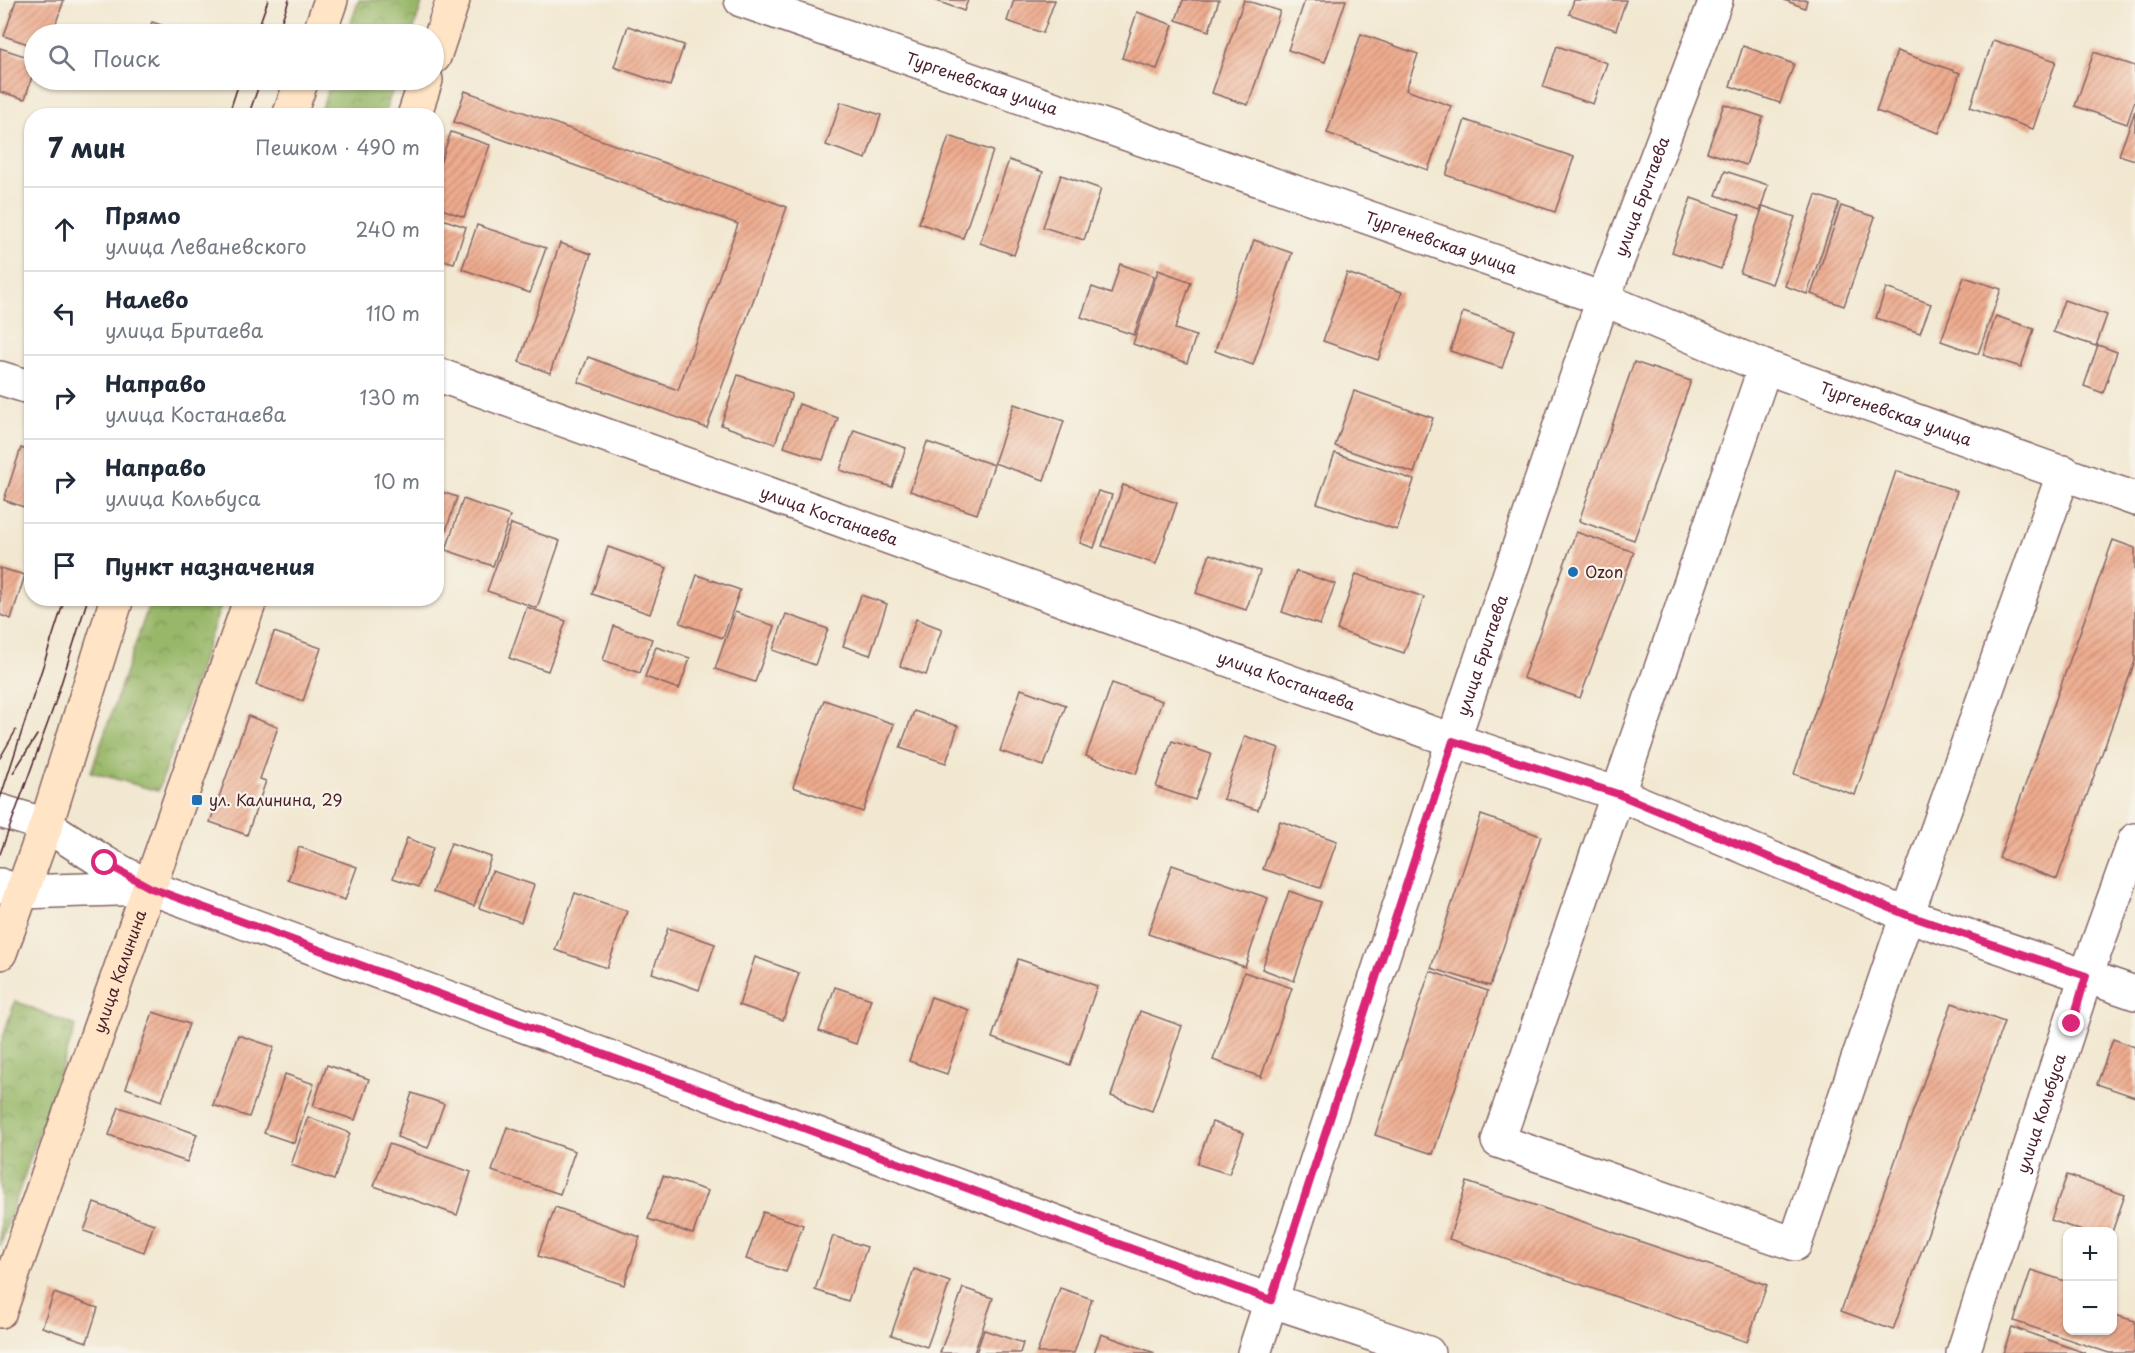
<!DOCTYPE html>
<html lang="ru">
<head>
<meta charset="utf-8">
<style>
	body { margin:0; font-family:"Playpen Sans",sans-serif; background:#f6f6f7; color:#1f2937 }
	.controls { position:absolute; right:18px; bottom:18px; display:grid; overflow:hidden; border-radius:12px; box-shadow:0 2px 4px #0004 }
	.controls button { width:54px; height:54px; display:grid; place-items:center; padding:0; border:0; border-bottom:2px solid #e0e1e3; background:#fff; color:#1f2937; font:30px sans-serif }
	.stop { position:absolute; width:18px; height:18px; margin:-14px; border:4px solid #db2777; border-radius:50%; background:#fff }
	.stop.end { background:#db2777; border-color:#fff; box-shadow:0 2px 6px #0008 }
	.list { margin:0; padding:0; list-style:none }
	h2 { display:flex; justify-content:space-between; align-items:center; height:78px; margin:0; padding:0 24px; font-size:26px }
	h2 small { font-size:20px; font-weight:400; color:#747a83 }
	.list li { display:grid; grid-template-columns:39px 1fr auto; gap:18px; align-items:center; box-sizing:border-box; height:84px; padding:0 24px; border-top:2px solid #e0e1e3 }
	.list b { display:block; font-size:22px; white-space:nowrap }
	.list p { margin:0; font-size:20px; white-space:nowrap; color:#747a83 }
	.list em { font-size:20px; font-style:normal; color:#747a83 }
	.icon { flex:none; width:33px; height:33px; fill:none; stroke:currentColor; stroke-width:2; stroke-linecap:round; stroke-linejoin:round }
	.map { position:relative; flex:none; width:2135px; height:1353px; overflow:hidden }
	.search { position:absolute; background:#fff; box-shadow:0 2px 4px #0004; left:24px; top:24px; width:420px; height:66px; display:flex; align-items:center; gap:15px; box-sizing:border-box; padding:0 21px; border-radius:33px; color:#747a83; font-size:22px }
	.panel { position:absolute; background:#fff; box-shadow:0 2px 4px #0004; left:24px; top:108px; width:420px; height:498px; border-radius:24px }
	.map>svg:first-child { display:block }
	.forest { fill:url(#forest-crowns); stroke:#716b4a; stroke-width:1.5 }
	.building { fill:url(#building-hatch) }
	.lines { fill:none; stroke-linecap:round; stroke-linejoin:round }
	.minor-casing { stroke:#856565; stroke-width:36 }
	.tertiary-casing { stroke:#856565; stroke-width:36 }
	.secondary-casing { stroke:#856565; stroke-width:36 }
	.minor { stroke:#fff; stroke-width:33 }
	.tertiary { stroke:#fff; stroke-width:33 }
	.secondary { stroke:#ffe4c6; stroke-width:33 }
	.tram { stroke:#4a1f2b; stroke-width:1.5 }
	.route { stroke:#db2777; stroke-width:8 }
	.poi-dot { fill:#1f6fb2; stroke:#f7f3e8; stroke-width:2 }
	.labels { text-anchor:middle; stroke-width:4.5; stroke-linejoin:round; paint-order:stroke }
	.street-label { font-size:16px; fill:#4a1f2b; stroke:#f7f3e8 }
	.poi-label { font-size:16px; fill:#4a1f2b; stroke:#f7f3e8; text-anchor:start }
</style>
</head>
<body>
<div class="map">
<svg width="2135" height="1353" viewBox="0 0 2135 1353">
	<defs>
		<pattern id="forest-crowns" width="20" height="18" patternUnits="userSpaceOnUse" patternTransform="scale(1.5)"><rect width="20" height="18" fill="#98b769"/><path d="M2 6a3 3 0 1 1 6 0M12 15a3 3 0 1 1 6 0" fill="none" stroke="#7e9457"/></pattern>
		<pattern id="building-hatch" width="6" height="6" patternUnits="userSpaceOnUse" patternTransform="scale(1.5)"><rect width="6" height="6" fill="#eeac8f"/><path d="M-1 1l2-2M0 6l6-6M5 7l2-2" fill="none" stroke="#c38b75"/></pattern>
	</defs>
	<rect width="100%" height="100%" fill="#f7f3e8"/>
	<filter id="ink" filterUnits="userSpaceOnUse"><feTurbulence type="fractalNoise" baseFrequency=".0167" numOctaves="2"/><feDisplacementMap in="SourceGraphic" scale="12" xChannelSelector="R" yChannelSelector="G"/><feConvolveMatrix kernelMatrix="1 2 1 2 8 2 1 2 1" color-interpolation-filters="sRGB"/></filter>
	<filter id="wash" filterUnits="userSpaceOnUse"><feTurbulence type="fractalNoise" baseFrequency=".008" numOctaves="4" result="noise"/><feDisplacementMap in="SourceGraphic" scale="24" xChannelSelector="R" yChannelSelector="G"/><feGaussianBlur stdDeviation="1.35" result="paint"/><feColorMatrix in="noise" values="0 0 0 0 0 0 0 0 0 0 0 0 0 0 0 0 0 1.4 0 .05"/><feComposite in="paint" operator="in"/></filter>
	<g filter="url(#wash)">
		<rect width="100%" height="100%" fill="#f2e8d1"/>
		<g class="forest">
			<path d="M359,0H423L412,34H347Z"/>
			<path d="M332,80H396L384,115H319Z"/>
			<path d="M151,599H223L158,791L91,772Z"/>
			<path d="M15,1001L76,1026L0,1246V1046Z"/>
		</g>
		<g id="blocks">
			<g class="building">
				<path d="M16,0H64L52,34H34V46L4,36Z"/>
				<path d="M934,0H968L964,11Z"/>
				<path d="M1014,0H1055L1043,33L1007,21Z"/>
				<path d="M1183,0H1219L1209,31L1176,20Z"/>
				<path d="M1244,0L1280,11L1248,105L1212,93Z"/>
				<path d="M1305,0H1346L1325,62L1288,50Z"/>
				<path d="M1574,0H1626L1616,30L1569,14Z"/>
				<path d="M1784,0H1807L1805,8Z"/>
				<path d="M1137,12L1173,25L1157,69L1122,58Z"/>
				<path d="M152,22L188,34H148Z"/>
				<path d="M628,26L684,45L670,86L614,67Z"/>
				<path d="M1361,34L1418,54L1406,90L1451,106L1428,170L1327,133Z"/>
				<path d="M1993,40L2056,61L2033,129L1970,107Z"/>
				<path d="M1557,46L1607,63L1593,104L1543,87Z"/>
				<path d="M1743,46L1794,64L1780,103L1730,86Z"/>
				<path d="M0,48L34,59V70L25,99L0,92Z"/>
				<path d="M1897,51L1960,73L1939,133L1876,111Z"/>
				<path d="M2094,52L2135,66V100L2127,124L2075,106Z"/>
				<path d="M465,91L787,207L707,428L578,382L588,357L678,390L738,224L454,122Z"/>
				<path d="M841,102L881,115L866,159L826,145Z"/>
				<path d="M1724,104L1763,117L1746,165L1707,152Z"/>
				<path d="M2135,111V160L2119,155Z"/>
				<path d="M1465,120L1574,157L1555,212L1446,175Z"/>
				<path d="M451,132L490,145L464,217L436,207V175Z"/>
				<path d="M949,136L993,151L963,238L919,223Z"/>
				<path d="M1009,160L1043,172L1014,255L980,243Z"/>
				<path d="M1725,171L1768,185L1760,211L1716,195Z"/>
				<path d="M1061,175L1101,189L1084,240L1043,227Z"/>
				<path d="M1816,195L1839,203L1807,294L1785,286Z"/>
				<path d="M1691,198L1740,215L1721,269L1672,252Z"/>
				<path d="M1763,206L1795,217L1772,284L1740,273Z"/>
				<path d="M1841,206L1875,217L1844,306L1811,294Z"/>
				<path d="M436,217L466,227L454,263L436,258Z"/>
				<path d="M477,225L546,248L530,293L462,269Z"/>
				<path d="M1254,240L1292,253L1253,365L1215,351Z"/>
				<path d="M560,243L591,254L550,373L519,362Z"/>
				<path d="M1120,264L1154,276L1134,335L1081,317L1092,287L1111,294Z"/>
				<path d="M1158,270L1191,282L1175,329L1196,336L1187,363L1133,344Z"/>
				<path d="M1347,273L1402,292L1378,360L1323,341Z"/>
				<path d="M1964,277L2001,289L1978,354L1941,341Z"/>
				<path d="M1886,288L1931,304L1920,333L1876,318Z"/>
				<path d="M2064,300L2107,315L2096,346L2053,332Z"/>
				<path d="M1463,312L1515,330L1502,368L1450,351Z"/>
				<path d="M1996,316L2034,329L2021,367L1983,355Z"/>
				<path d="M2098,345L2117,352L2103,393L2084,386Z"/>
				<path d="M1634,362L1691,381L1634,540L1579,521Z"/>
				<path d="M738,375L792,394L775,444L721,425Z"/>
				<path d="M1354,391L1433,418L1414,473L1335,446Z"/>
				<path d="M799,404L838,418L823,460L784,447Z"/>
				<path d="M1014,404L1064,421L1044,480L994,463Z"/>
				<path d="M854,430L906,448L892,487L840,470Z"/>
				<path d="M927,442L994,465L977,514L910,491Z"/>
				<path d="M21,448L32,452V510L4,500Z"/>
				<path d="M1335,453L1414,480L1397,530L1317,503Z"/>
				<path d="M1896,471L1957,491L1855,795L1794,774Z"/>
				<path d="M1123,485L1177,503L1156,564L1102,546Z"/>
				<path d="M436,490L457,497L445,534L436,531Z"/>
				<path d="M1098,491L1112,495L1094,548L1080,543Z"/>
				<path d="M463,499L510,516L493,566L446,550Z"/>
				<path d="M511,524L560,541L537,608L487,591Z"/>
				<path d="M1576,532L1634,552L1580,698L1523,678Z"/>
				<path d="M2113,540L2135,548V661L2057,879L1999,858Z"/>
				<path d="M608,547L667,568L650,614L592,594Z"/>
				<path d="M1210,554L1260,571L1246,610L1196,593Z"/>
				<path d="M0,568L25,575L11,619L0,615Z"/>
				<path d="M1296,571L1335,584L1320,625L1282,612Z"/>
				<path d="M1356,574L1424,597L1404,653L1337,630Z"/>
				<path d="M697,575L740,590L723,638L680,623Z"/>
				<path d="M861,595L887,604L870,655L843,646Z"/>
				<path d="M527,607L566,621L548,671L509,658Z"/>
				<path d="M735,612L775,626L755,682L715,669Z"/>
				<path d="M786,614L828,629L815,665L773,650Z"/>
				<path d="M916,619L942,629L926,675L900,666Z"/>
				<path d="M614,626L652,639L640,673L603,660Z"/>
				<path d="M274,632L321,648L303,701L256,685Z"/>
				<path d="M656,647L690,658L679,689L645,677Z"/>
				<path d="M1112,683L1162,701L1136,774L1086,756Z"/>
				<path d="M1021,689L1066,705L1044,766L1000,751Z"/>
				<path d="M824,700L894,724L863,812L793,787Z"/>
				<path d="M914,711L958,726L946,763L900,748Z"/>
				<path d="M248,716L278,727L260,779L266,781L247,835L210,822Z"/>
				<path d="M1245,736L1279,748L1258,810L1223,799Z"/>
				<path d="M1172,741L1211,754L1195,800L1156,787Z"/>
				<path d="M1481,815L1541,836L1490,986L1431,968Z"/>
				<path d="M1280,821L1337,841L1320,888L1263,869Z"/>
				<path d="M407,838L433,848L419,887L393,878Z"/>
				<path d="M451,843L491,857L474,906L433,892Z"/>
				<path d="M299,847L357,867L345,900L288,880Z"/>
				<path d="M1172,865L1268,898L1245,967L1148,934Z"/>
				<path d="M492,871L534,885L521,922L479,908Z"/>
				<path d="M1289,891L1321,902L1294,981L1262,969Z"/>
				<path d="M575,893L627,911L607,968L555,950Z"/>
				<path d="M668,928L715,944L699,990L652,973Z"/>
				<path d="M755,957L799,973L783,1020L739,1005Z"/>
				<path d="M1018,959L1097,986L1070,1065L992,1038Z"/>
				<path d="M1430,971L1488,991L1433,1154L1375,1135Z"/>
				<path d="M1244,972L1292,988L1261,1077L1213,1060Z"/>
				<path d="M835,987L871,999L856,1044L819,1031Z"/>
				<path d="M931,997L969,1010L947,1074L909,1061Z"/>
				<path d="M1952,1003L2004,1022L1893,1330L1841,1311Z"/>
				<path d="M1140,1011L1182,1026L1152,1111L1111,1096Z"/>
				<path d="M153,1012L189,1024L162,1101L126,1088Z"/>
				<path d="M238,1035L274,1047L249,1117L213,1105Z"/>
				<path d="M2113,1039L2135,1047V1097L2097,1084Z"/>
				<path d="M327,1065L369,1079L355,1120L313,1106Z"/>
				<path d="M285,1074L314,1084L294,1143L264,1133Z"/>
				<path d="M412,1093L444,1104L428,1148L397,1137Z"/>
				<path d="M119,1107L197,1134L187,1162L109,1135Z"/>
				<path d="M308,1117L350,1133L334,1180L291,1165Z"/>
				<path d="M1212,1122L1244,1133L1229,1174L1197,1164Z"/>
				<path d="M507,1127L575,1151L560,1194L492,1171Z"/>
				<path d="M389,1144L471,1172L457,1215L374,1186Z"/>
				<path d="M2067,1175L2125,1195L2112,1232H2085L2051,1220Z"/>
				<path d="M663,1176L708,1191L693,1234L648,1219Z"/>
				<path d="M1467,1182L1767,1285L1747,1342L1449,1239Z"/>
				<path d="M94,1203L154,1224L144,1252L84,1231Z"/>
				<path d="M555,1207L640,1237L624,1285L538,1256Z"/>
				<path d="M763,1212L803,1225L786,1272L746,1259Z"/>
				<path d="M833,1236L867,1247L848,1301L815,1290Z"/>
				<path d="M914,1269L950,1282L927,1347L891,1335Z"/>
				<path d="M2031,1270L2068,1282V1330H2112V1314L2135,1321V1353H2109L2014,1321Z"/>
				<path d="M963,1288L993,1298L974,1353H940Z"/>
				<path d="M1060,1288L1092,1299L1074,1353H1037Z"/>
				<path d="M54,1293L98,1308L87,1342L42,1327Z"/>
				<path d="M2012,1327L2085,1353H2003Z"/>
				<path d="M984,1330L1023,1343L1020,1353H976Z"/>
				<path d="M1101,1334L1155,1353H1094Z"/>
			</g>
		</g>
	</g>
	<g filter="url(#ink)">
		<use href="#blocks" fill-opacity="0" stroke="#856565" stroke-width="1.5"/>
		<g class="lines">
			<g class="minor-casing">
				<g id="minor">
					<path id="s1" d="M741,0L1603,299L1765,367L2135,499"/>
					<path d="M1765,367L1498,1141L1795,1244L1907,915L2064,472"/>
					<path id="s2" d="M436,374L1429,732L1618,794L1907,915L2135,993"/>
					<path d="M0,378L32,388"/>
					<path d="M0,811L46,825L105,863L151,888"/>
					<path d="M0,885L20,892L149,888"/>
					<path id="s3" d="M1254,1353L1453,741L1603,299L1716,0"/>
					<path id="s4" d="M1963,1353L2086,976L2135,840"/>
				</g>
			</g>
			<g class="tertiary-casing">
				<path id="tertiary" d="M151,888L1237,1289L1428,1353"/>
			</g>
			<g class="secondary-casing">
				<g id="secondary">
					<path d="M319,34L331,0"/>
					<path d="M434,57L453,0"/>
					<path d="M289,116L302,80"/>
					<path d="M414,116L426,80"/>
					<path d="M0,953L46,825L117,598"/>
					<path id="s5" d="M0,1311L251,598"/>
				</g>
			</g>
			<use href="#minor" class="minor"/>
			<use href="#tertiary" class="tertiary"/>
			<use href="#secondary" class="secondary"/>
			<g class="tram">
				<path d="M256,34L268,0"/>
				<path d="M277,34L289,0"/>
				<path d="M228,116L240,80"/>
				<path d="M248,116L261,80"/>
				<path d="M0,758L16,730"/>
				<path d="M13,773L37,735"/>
				<path d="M0,799L65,598"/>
				<path d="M0,854L54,706L88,598"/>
			</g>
		</g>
	</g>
	<g class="lines" filter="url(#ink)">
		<path class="route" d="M105,863L151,888L1271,1300L1453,741L1618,794L1907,915L2086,976L2072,1024"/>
	</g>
	<g class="poi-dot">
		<circle cx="1573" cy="572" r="6"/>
		<rect x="191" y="794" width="12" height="12" rx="3"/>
	</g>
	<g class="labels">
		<g class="street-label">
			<text dy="6" stroke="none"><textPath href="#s1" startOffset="255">Тургеневская улица</textPath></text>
			<text dy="6" stroke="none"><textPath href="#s3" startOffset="1220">улица Бритаева</textPath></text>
			<text dy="6" stroke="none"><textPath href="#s1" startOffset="741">Тургеневская улица</textPath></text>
			<text dy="6" stroke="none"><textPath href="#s1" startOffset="1227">Тургеневская улица</textPath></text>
			<text dy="6" stroke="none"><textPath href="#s2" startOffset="418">улица Костанаева</textPath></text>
			<text dy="6" stroke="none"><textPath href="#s3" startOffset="734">улица Бритаева</textPath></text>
			<text dy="6" stroke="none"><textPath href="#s2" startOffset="904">улица Костанаева</textPath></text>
			<text dy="6" stroke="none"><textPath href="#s5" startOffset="360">улица Калинина</textPath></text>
			<text dy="6" stroke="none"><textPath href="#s4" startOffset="252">улица Кольбуса</textPath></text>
		</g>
		<g class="poi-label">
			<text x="1585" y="578">Ozon</text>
			<text x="209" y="806">ул. Калинина, 29</text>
		</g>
	</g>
</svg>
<div class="controls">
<button>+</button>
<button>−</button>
</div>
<div class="stop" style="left:105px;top:863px"></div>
<div class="stop end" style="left:2072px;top:1024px"></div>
<div class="search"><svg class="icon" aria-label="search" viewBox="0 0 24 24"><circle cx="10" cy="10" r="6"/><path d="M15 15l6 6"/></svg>Поиск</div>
<section class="panel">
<h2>7 мин<small>Пешком · 490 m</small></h2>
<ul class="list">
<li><svg class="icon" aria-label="ahead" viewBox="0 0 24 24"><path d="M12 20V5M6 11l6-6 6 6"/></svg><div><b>Прямо</b><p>улица Леваневского</p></div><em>240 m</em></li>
<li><svg class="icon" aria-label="left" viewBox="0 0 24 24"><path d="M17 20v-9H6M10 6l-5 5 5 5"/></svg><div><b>Налево</b><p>улица Бритаева</p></div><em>110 m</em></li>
<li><svg class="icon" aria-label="right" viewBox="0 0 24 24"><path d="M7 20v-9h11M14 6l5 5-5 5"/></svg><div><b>Направо</b><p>улица Костанаева</p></div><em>130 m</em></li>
<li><svg class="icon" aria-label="right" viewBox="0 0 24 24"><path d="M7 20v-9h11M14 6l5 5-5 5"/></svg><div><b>Направо</b><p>улица Кольбуса</p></div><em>10 m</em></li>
<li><svg class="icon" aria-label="arrive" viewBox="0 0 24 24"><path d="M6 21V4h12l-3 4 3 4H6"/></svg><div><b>Пункт назначения</b></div></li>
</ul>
</section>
</div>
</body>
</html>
